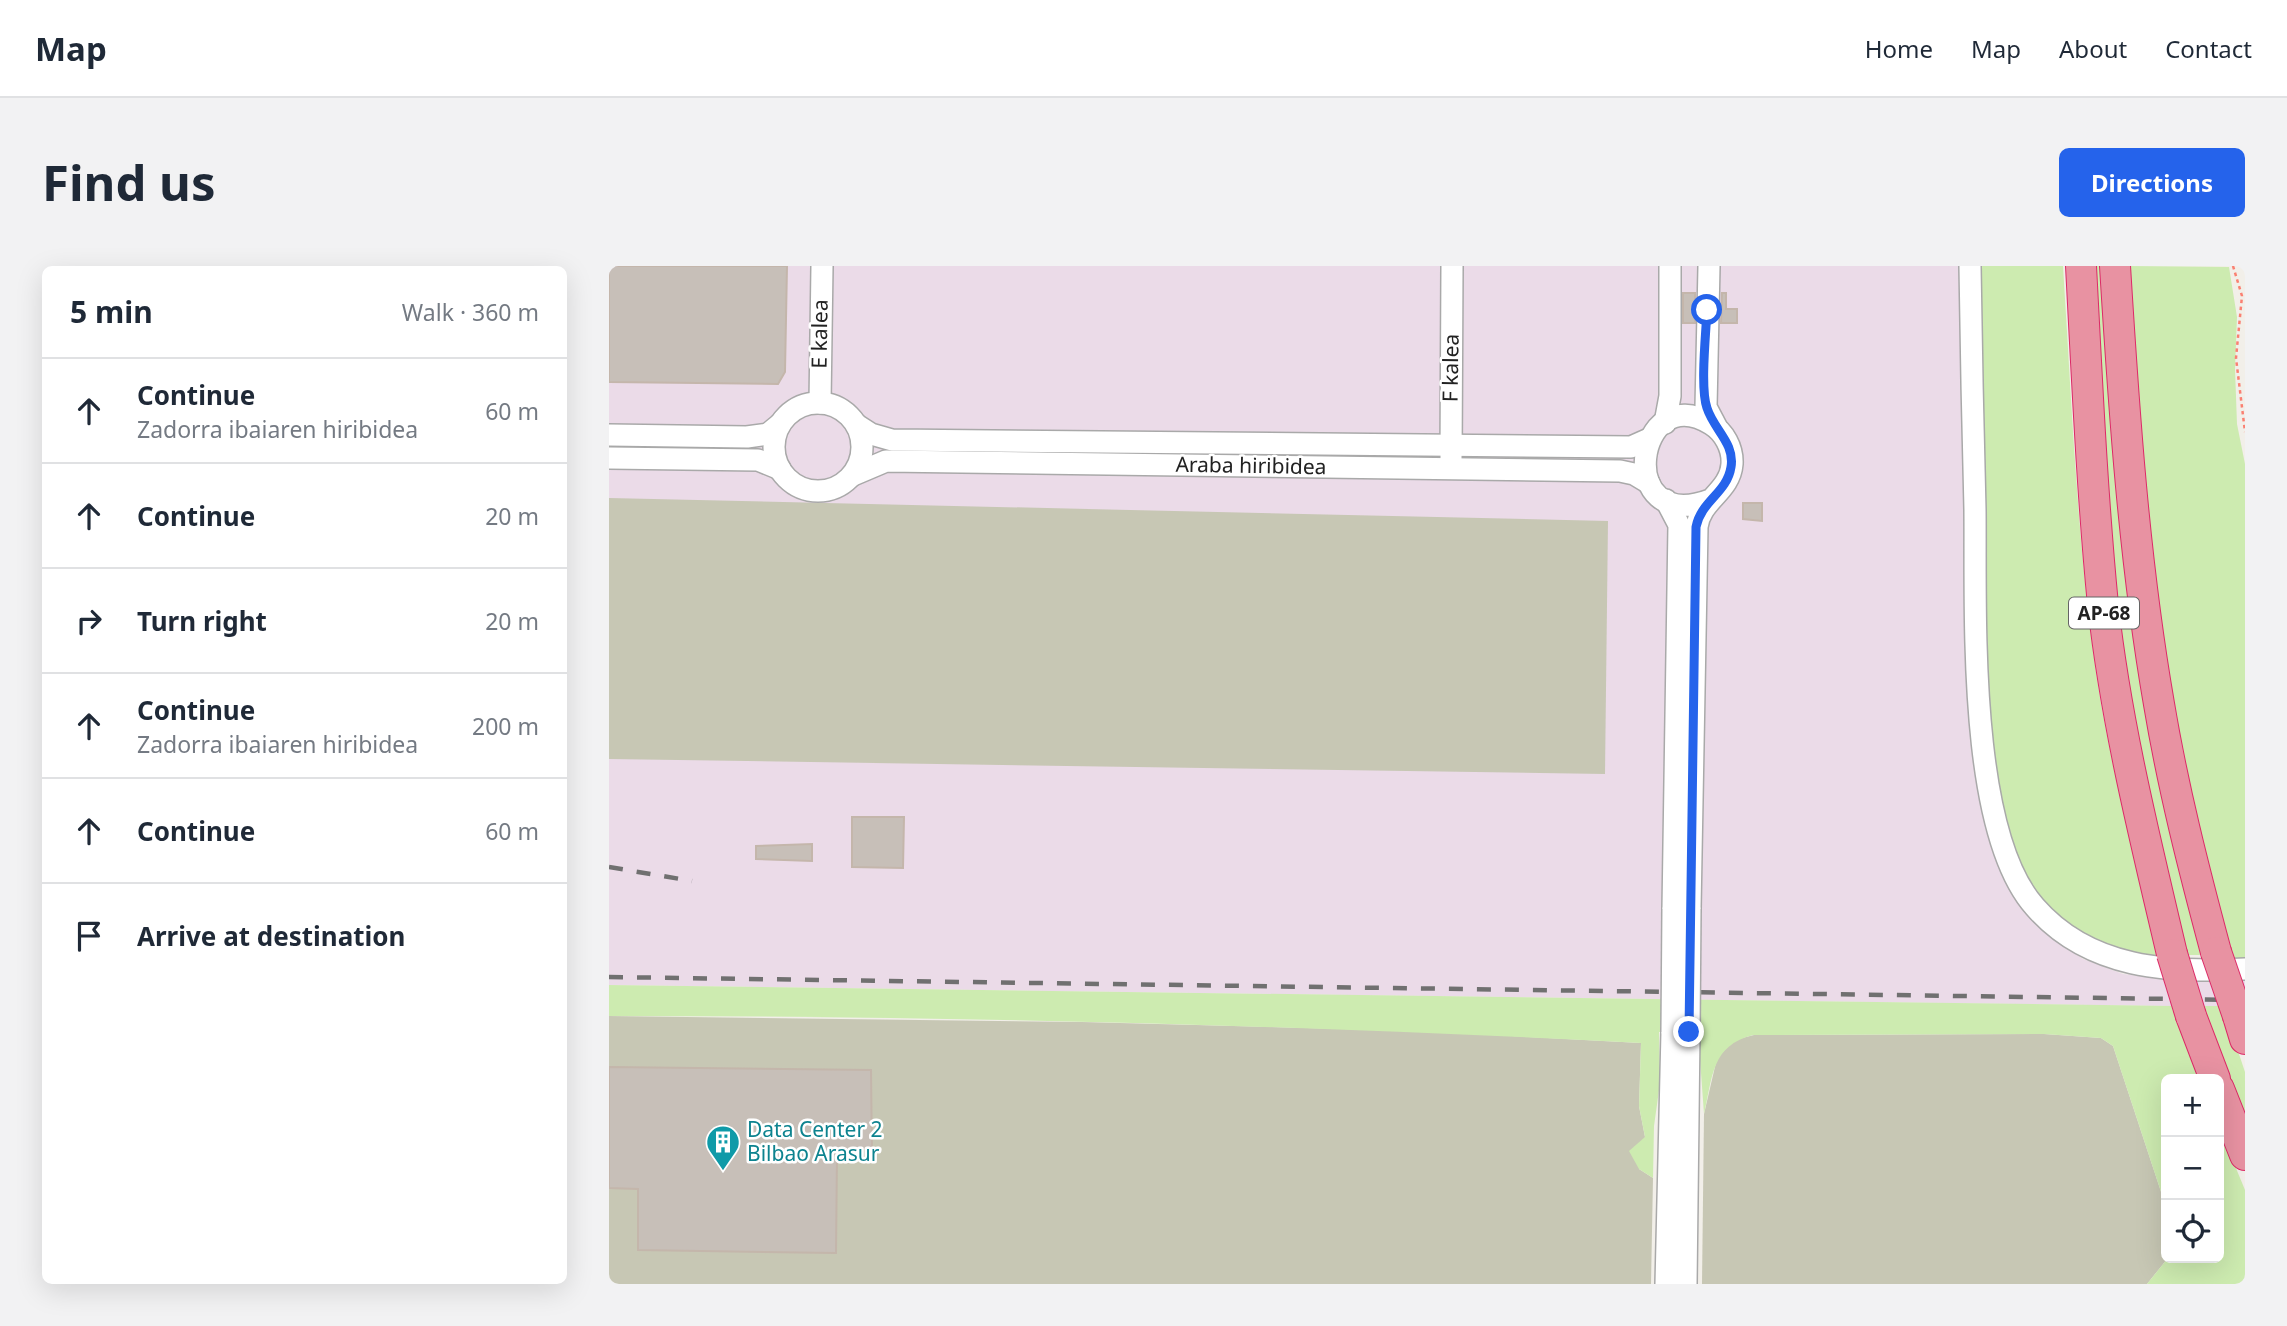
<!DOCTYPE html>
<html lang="en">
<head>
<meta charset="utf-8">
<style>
	body { margin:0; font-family:"Noto Sans",sans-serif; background:#f2f2f3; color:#1f2937 }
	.controls { position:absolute; right:21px; bottom:21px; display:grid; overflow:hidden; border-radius:10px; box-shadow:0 7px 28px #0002 }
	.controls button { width:63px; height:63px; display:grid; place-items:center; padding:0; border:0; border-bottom:2px solid #e0e1e3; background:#fff; color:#1f2937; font:35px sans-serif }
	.stop { position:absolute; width:21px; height:21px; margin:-16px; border:5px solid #2563eb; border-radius:50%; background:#fff }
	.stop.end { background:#2563eb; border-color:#fff; box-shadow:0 2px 7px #0008 }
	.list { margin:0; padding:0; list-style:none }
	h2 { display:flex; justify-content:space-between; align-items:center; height:91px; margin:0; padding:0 28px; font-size:30px }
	h2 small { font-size:23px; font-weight:400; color:#747a83 }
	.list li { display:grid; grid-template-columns:46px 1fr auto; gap:21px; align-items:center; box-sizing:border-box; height:105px; padding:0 28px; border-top:2px solid #e0e1e3 }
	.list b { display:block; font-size:26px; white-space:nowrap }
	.list p { margin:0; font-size:23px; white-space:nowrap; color:#747a83 }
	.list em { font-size:23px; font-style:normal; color:#747a83 }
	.icon { flex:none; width:38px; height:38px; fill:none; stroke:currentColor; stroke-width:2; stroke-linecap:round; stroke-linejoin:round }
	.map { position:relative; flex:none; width:1636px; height:1018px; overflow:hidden; border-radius:10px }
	header { display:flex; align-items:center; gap:42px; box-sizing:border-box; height:98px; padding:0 35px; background:#fff; border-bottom:2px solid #e0e1e3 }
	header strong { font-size:33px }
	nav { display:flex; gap:38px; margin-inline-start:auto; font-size:24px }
	.intro { display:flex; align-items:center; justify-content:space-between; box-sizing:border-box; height:168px; padding:0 42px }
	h1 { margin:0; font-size:49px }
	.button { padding:18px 32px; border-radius:10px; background:#2563eb; color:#fff; font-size:24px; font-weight:700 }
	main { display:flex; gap:42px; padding:0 42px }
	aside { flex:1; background:#fff; border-radius:10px; box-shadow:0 7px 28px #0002 }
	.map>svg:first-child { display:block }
	.industrial { fill:#ebdbe8 }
	.construction { fill:#c7c7b4 }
	.grass { fill:#cdebb0 }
	.building { fill:#c7bfb8; stroke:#c4b6ab; stroke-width:2 }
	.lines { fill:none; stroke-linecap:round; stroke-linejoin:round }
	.minor-casing { stroke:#a9a9a9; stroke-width:24 }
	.highway-casing { stroke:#dc2a67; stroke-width:32 }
	.path { stroke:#fa8072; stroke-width:2.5; stroke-dasharray:3.5 3.5; stroke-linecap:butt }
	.minor { stroke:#fff; stroke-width:21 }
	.highway { stroke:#e892a2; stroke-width:30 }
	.rail { stroke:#707070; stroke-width:4.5; stroke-dasharray:14 14; stroke-linecap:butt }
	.minor-bridge-casing { stroke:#a9a9a9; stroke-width:24; stroke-linecap:butt }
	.highway-bridge-casing { stroke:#dc2a67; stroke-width:32; stroke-linecap:butt }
	.minor-bridge { stroke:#fff; stroke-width:21 }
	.highway-bridge { stroke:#e892a2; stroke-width:30 }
	.route { stroke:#2563eb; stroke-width:9 }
	.labels { text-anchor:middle; stroke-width:5; stroke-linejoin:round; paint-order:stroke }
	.shield { fill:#fff; stroke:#646464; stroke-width:2 }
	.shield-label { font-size:19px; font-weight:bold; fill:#222 }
	.street-label { font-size:21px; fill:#222; stroke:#fff }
	.culture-label { font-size:21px; fill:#0d838f; stroke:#fff; text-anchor:start }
</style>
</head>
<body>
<header>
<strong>Map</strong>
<nav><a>Home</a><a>Map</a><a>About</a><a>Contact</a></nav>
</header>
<div class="intro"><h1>Find us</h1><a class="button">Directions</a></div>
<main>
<aside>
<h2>5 min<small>Walk · 360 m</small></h2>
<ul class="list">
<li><svg class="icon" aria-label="ahead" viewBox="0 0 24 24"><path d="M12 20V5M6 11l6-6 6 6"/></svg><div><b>Continue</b><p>Zadorra ibaiaren hiribidea</p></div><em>60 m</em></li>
<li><svg class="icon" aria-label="ahead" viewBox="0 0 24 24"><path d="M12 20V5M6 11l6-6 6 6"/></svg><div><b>Continue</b></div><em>20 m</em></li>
<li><svg class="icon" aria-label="right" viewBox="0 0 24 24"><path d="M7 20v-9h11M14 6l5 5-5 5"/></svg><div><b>Turn right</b></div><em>20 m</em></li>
<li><svg class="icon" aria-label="ahead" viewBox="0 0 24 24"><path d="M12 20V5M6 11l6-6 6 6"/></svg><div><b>Continue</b><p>Zadorra ibaiaren hiribidea</p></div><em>200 m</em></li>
<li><svg class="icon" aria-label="ahead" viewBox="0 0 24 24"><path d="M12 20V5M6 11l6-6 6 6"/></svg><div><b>Continue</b></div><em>60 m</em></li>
<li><svg class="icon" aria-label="arrive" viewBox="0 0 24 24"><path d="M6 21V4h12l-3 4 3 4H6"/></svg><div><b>Arrive at destination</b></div></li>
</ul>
</aside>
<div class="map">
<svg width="1636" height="1018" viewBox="0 0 1636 1018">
	<rect width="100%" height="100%" fill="#f2efe9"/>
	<path class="industrial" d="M0,0H1353L1389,593L1410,639L1437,667L1474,693L1514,708L1550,712H1636V741L0,719Z"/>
	<g class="construction">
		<path d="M0,232L999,255L996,508L0,493Z"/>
		<path d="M0,750L473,756L809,765L1032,777L1030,840L1036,871L1030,903L1044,912L1042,1018H0Z"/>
		<path d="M1435,768L1492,772L1504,780L1557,941L1559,992L1538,1018H1093L1095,848L1108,792L1125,774L1145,769Z"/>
	</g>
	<g class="grass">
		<path d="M1372,0H1454C1462,125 1467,252 1483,377C1496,484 1526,589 1552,694L1483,676L1451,657L1411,608L1388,526L1373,362Z"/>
		<path d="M1482,0H1497L1598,689H1576L1543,566L1504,342Z"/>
		<path d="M1520,0L1620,1L1628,51L1626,103L1628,158L1636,198V696L1626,697C1553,476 1533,231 1520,0Z"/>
		<path d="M0,719L1565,740L1592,813H1557V941L1504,780L1492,772L1435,768L1144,769C1102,780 1104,810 1095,848L1089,766H1050L1051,817L1045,860L1044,912L1030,903L1020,885L1036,871L1030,840L1032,777C688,759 344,750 0,750Z"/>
		<path d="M1594,740H1614L1636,806V864Z"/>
		<path d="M1610,861L1636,924V1018H1538L1559,992H1610Z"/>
	</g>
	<g class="building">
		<path d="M0,0H178L176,106L169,118L0,116Z"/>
		<rect x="1074" y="27" width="12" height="30"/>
		<path d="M1113,27H1117V43H1128V57H1112Z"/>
		<path d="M1134,237H1153V255L1134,253Z"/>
		<path d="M243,551H295L294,602L243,601Z"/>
		<path d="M203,578V595L147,593V580Z"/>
		<path d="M0,801L262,804L263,890L228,889L227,987L29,984V923L0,922Z"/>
	</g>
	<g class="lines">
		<g class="minor-casing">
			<g id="minor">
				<path d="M1100,0L1097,141L1108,162"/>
				<path d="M1361,0C1362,81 1364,163 1366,244C1367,345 1358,565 1426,641C1480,703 1560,707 1636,703"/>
				<circle cx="209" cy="181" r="44"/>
				<path d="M211,137L213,0"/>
				<path d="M1056,157L1061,130V0"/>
				<path d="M248,159L262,168L283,174L1022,181L1040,173"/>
				<path d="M0,169L138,171L159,168L170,159"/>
				<path d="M0,192L149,194L171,203"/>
				<path d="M842,194L843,0"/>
				<path d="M244,209L277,195L1011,205L1025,208L1040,217"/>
				<path d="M1057,234L1070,259L1064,643"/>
				<path d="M1081,643L1088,261C1091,234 1121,226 1123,198C1124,182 1115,166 1102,158C1026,111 1004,270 1101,234"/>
				<path d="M1057,1018L1063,766"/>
				<path d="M1077,1018L1080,766"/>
			</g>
		</g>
		<g class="highway-casing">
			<g id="highway">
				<path d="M1472,0C1478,113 1483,226 1494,339C1507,457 1536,573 1563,688"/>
				<path d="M1506,0C1515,146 1525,294 1550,438C1564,522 1585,604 1607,686"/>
				<path d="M1582,750L1606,813"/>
				<path d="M1629,750L1636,773"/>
				<path d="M1610,823L1636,889"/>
			</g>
		</g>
		<path class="path" d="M1624,0L1633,30L1627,92L1636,166"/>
		<use href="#minor" class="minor"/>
		<use href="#highway" class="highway"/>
		<g class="rail">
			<path d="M0,601L83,615"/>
			<path d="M0,711L1636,734"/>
		</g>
		<g class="minor-bridge-casing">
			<g id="minor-bridge">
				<path d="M1063,766L1064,643"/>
				<path d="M1080,766L1081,643"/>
			</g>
		</g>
		<g class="highway-bridge-casing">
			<g id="highway-bridge">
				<path d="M1607,686L1629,750"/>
				<path d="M1563,688L1582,750"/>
			</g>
		</g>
		<use href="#minor-bridge" class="minor-bridge"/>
		<use href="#highway-bridge" class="highway-bridge"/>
	</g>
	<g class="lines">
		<path class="route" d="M1080,766L1087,261C1092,235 1118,227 1122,201C1126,177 1105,164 1098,142C1091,122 1097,67 1098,44"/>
	</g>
	<defs>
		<g id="building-pin" transform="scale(1.75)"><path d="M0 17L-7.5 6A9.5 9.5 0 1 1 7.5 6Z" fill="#0f9aa8" stroke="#fff"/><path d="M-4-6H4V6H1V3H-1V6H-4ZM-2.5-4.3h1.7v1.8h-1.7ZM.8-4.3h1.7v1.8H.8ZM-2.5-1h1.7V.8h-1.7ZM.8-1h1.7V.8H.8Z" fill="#fff"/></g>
	</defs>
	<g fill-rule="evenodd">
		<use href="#building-pin" x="114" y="876"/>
	</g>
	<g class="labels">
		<rect class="shield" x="1460" y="331.5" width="70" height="31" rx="5"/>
		<g class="shield-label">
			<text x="1495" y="354">AP-68</text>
		</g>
		<g class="street-label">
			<text transform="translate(211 68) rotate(-89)" y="7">E kalea</text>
			<text transform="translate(842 102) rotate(-89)" y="7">F kalea</text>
			<text transform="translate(642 200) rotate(1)" y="7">Araba hiribidea</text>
		</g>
		<g class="culture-label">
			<text x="138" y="871">Data Center 2<tspan x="138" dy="24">Bilbao Arasur</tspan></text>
		</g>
	</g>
</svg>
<div class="controls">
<button>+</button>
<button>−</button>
<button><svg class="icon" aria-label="locate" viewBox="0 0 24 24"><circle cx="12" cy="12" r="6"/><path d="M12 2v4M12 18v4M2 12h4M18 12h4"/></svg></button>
</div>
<div class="stop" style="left:1098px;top:44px"></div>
<div class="stop end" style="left:1080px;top:766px"></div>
</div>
</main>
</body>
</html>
